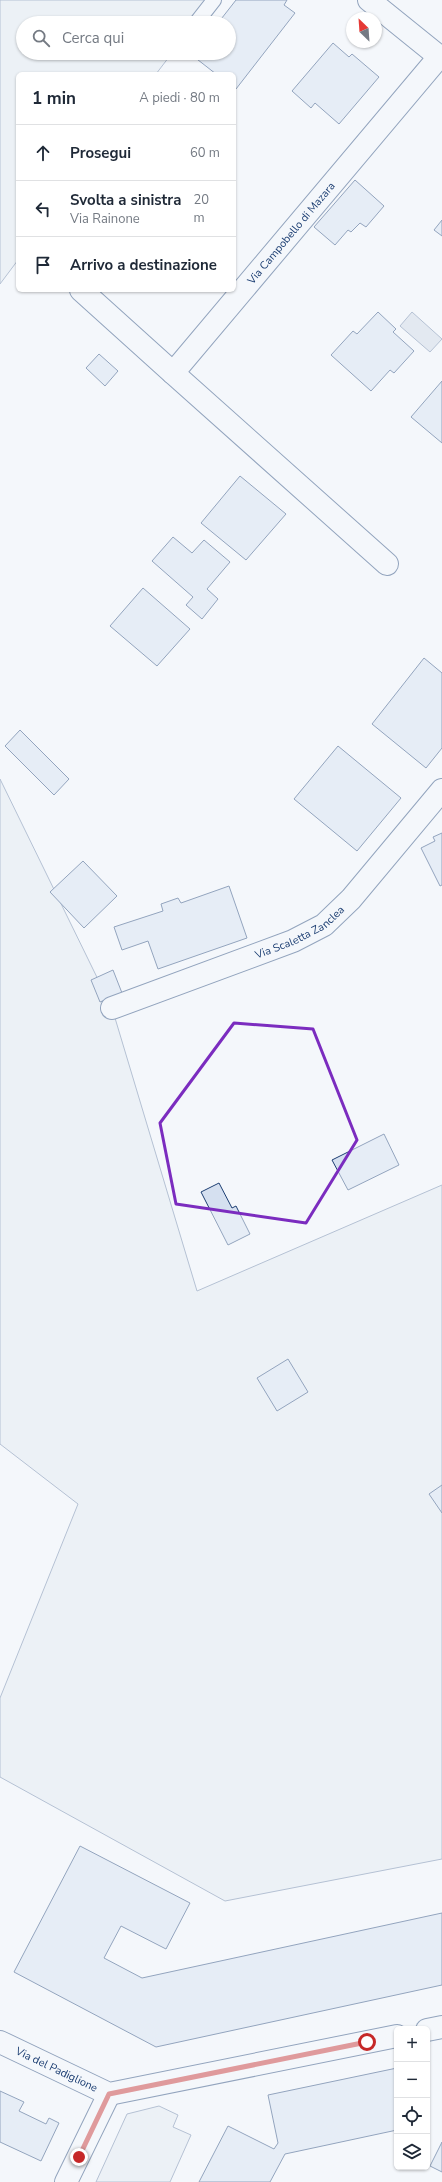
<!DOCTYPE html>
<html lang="it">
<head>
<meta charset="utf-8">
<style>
	body { margin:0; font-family:"Nunito Sans",sans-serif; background:#f6f6f7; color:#1f2937 }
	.controls { position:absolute; right:12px; bottom:12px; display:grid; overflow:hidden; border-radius:6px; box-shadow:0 1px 3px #0004 }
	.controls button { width:36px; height:36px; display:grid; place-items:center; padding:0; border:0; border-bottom:1px solid #e0e1e3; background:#fff; color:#1f2937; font:20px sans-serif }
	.compass { position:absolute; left:346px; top:12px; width:36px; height:36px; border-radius:50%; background:#fff; box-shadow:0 1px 3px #0004; rotate:335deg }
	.stop { position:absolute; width:12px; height:12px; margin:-9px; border:3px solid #c62828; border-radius:50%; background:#fff }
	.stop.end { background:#c62828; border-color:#fff; box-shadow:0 1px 4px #0008 }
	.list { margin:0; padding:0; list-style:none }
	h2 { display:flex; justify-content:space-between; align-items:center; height:52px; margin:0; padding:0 16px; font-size:17px }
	h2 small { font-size:13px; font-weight:400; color:#747a83 }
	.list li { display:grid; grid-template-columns:26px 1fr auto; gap:12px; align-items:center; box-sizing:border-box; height:56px; padding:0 16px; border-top:1px solid #e0e1e3 }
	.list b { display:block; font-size:15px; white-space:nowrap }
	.list p { margin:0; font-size:13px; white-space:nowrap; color:#747a83 }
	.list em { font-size:13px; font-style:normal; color:#747a83 }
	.icon { flex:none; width:22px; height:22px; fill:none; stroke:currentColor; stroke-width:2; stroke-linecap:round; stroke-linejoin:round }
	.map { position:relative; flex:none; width:442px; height:2182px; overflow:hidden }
	.search { position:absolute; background:#fff; box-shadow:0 1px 3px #0004; left:16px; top:16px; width:220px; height:44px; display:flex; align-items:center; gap:10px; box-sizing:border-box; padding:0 14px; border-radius:22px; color:#747a83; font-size:15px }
	.panel { position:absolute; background:#fff; box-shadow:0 1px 3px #0004; left:16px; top:72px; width:220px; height:220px; border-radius:6px }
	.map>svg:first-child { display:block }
	.green { fill:#e3e9f0; stroke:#687fa3 }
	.parking { fill:#e3e8f0; stroke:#687fa3 }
	.water { fill:#cfd7e4; stroke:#687fa3 }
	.building { fill:#d5e0f0; stroke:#1d3f73 }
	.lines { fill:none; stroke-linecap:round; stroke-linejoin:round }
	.service-casing { stroke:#1d3f73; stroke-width:16 }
	.minor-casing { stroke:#1d3f73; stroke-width:24 }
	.service { stroke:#f4f7fb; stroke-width:14 }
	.minor { stroke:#f4f7fb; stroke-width:22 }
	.route { stroke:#c62828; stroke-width:5 }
	.marked { fill:none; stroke:#7b2cbf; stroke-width:3; stroke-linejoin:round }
	.labels { text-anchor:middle; stroke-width:3; stroke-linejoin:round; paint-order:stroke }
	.street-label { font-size:11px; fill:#1d3f73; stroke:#f4f7fb }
</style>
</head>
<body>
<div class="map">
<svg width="442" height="2182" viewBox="0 0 442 2182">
	<rect width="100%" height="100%" fill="#f4f7fb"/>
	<g class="green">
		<path d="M0,0H214L196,23H23V53H172L156,74H18V260L0,284Z"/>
		<path d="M0,779L112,1008L197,1291L442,1185V1859L225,1901L0,1777V1698L78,1504L0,1444Z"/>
	</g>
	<path class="parking" d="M159,2106L178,2115L173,2127L191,2135L170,2182H96L127,2114Z"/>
	<path class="water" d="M412,312L442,339L430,352L400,326Z"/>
	<g class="building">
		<path d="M236,0H287L284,5L295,13L236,89L234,87V74H216L193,56L195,53H229V23H218Z"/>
		<path d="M333,43L349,57L352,54L379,77L339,124L315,103L311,108L292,91Z"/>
		<path d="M355,180L384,206L366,227L360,223L351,232L348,230L335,245L314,227Z"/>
		<path d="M442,220V236L434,230Z"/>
		<path d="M378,312L396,329L393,332L414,351L394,373L390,370L371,391L331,355L353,331L357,334Z"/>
		<path d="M99,354L118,371L105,386L86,368Z"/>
		<path d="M442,381V443L411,417Z"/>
		<path d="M240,476L286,514L246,560L201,523Z"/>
		<path d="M173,537L192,553L204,540L230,562L207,589L218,599L202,619L186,605L193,597L152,561Z"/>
		<path d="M143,588L190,629L157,666L110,626Z"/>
		<path d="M424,658L442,673V748L426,768L372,724Z"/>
		<path d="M20,730L69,779L54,795L5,746Z"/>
		<path d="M338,746L401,798L357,851L294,799Z"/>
		<path d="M442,833V885L440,886L421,848L435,841L433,837Z"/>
		<path d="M83,861L117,896L84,928L50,892Z"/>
		<path d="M229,886L247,938L158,969L148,941L122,950L114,927L163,911L161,904L178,898L181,903Z"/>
		<path d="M113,970L122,993L100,1002L91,980Z"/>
		<path d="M384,1134L399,1165L348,1190L332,1160Z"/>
		<path d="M219,1183L232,1208L236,1206L250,1234L228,1245L201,1192Z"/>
		<path d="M288,1359L308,1392L277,1411L257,1378Z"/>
		<path d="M442,1485V1513L429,1494Z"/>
		<path d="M80,1846L190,1903L166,1949L121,1926L104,1958L142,1978L442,1913V1985L156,2047L14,1972Z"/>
		<path d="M397,2068V2130L285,2154L270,2182H199L228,2126L274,2149L278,2143L268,2095Z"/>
		<path d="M0,2091L24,2102L19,2111L46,2124L49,2118L59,2123L41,2161L0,2142Z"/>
		<path d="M442,2142V2172L430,2166Z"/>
	</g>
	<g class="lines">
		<g class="service-casing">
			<path id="service" d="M196,23L214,0"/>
		</g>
		<g class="minor-casing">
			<g id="minor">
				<path d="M369,0L442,59"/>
				<path d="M81,290L173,373"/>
				<path id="s1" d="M387,564L173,373L439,57"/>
				<path id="s2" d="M112,1008L293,941L324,925L351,899L442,790"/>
				<path d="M427,2030L442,2027"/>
				<path id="s3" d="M0,2042L109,2094L397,2036"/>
				<path d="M66,2182L109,2094"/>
			</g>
		</g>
		<use href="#service" class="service"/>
		<use href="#minor" class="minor"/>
	</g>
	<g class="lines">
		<path class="route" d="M79,2157L109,2094L367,2042"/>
	</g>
	<path d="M0 0H442V2182H0ZM234,1023L313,1029L357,1140L306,1223L176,1204L160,1123Z" fill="#f4f7fb" fill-opacity=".55" fill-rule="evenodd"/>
	<path class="marked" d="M234,1023L313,1029L357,1140L306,1223L176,1204L160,1123Z"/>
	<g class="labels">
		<g class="street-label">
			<text dy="4" stroke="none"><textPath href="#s1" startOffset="470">Via Campobello di Mazara</textPath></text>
			<text dy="4" stroke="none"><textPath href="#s2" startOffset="203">Via Scaletta Zanclea</textPath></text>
			<text dy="4" stroke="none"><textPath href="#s3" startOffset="63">Via del Padiglione</textPath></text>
		</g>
	</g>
</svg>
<div class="controls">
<button>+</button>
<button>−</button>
<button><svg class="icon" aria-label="locate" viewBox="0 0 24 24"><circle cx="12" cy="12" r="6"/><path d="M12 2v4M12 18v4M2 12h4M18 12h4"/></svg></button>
<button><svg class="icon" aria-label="layers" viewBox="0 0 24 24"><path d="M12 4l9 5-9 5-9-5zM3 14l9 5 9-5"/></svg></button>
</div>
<svg class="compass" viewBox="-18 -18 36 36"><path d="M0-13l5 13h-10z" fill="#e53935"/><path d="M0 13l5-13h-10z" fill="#747a83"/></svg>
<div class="stop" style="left:367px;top:2042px"></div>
<div class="stop end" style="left:79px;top:2157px"></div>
<div class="search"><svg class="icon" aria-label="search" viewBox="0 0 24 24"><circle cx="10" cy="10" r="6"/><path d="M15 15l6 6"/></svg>Cerca qui</div>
<section class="panel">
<h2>1 min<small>A piedi · 80 m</small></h2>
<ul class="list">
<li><svg class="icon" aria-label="ahead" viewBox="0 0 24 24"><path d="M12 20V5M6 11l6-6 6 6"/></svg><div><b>Prosegui</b></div><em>60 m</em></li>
<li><svg class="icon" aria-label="left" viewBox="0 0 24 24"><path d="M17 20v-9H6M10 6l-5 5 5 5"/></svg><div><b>Svolta a sinistra</b><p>Via Rainone</p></div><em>20 m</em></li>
<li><svg class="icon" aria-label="arrive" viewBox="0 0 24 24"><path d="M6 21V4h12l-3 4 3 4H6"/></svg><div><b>Arrivo a destinazione</b></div></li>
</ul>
</section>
</div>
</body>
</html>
